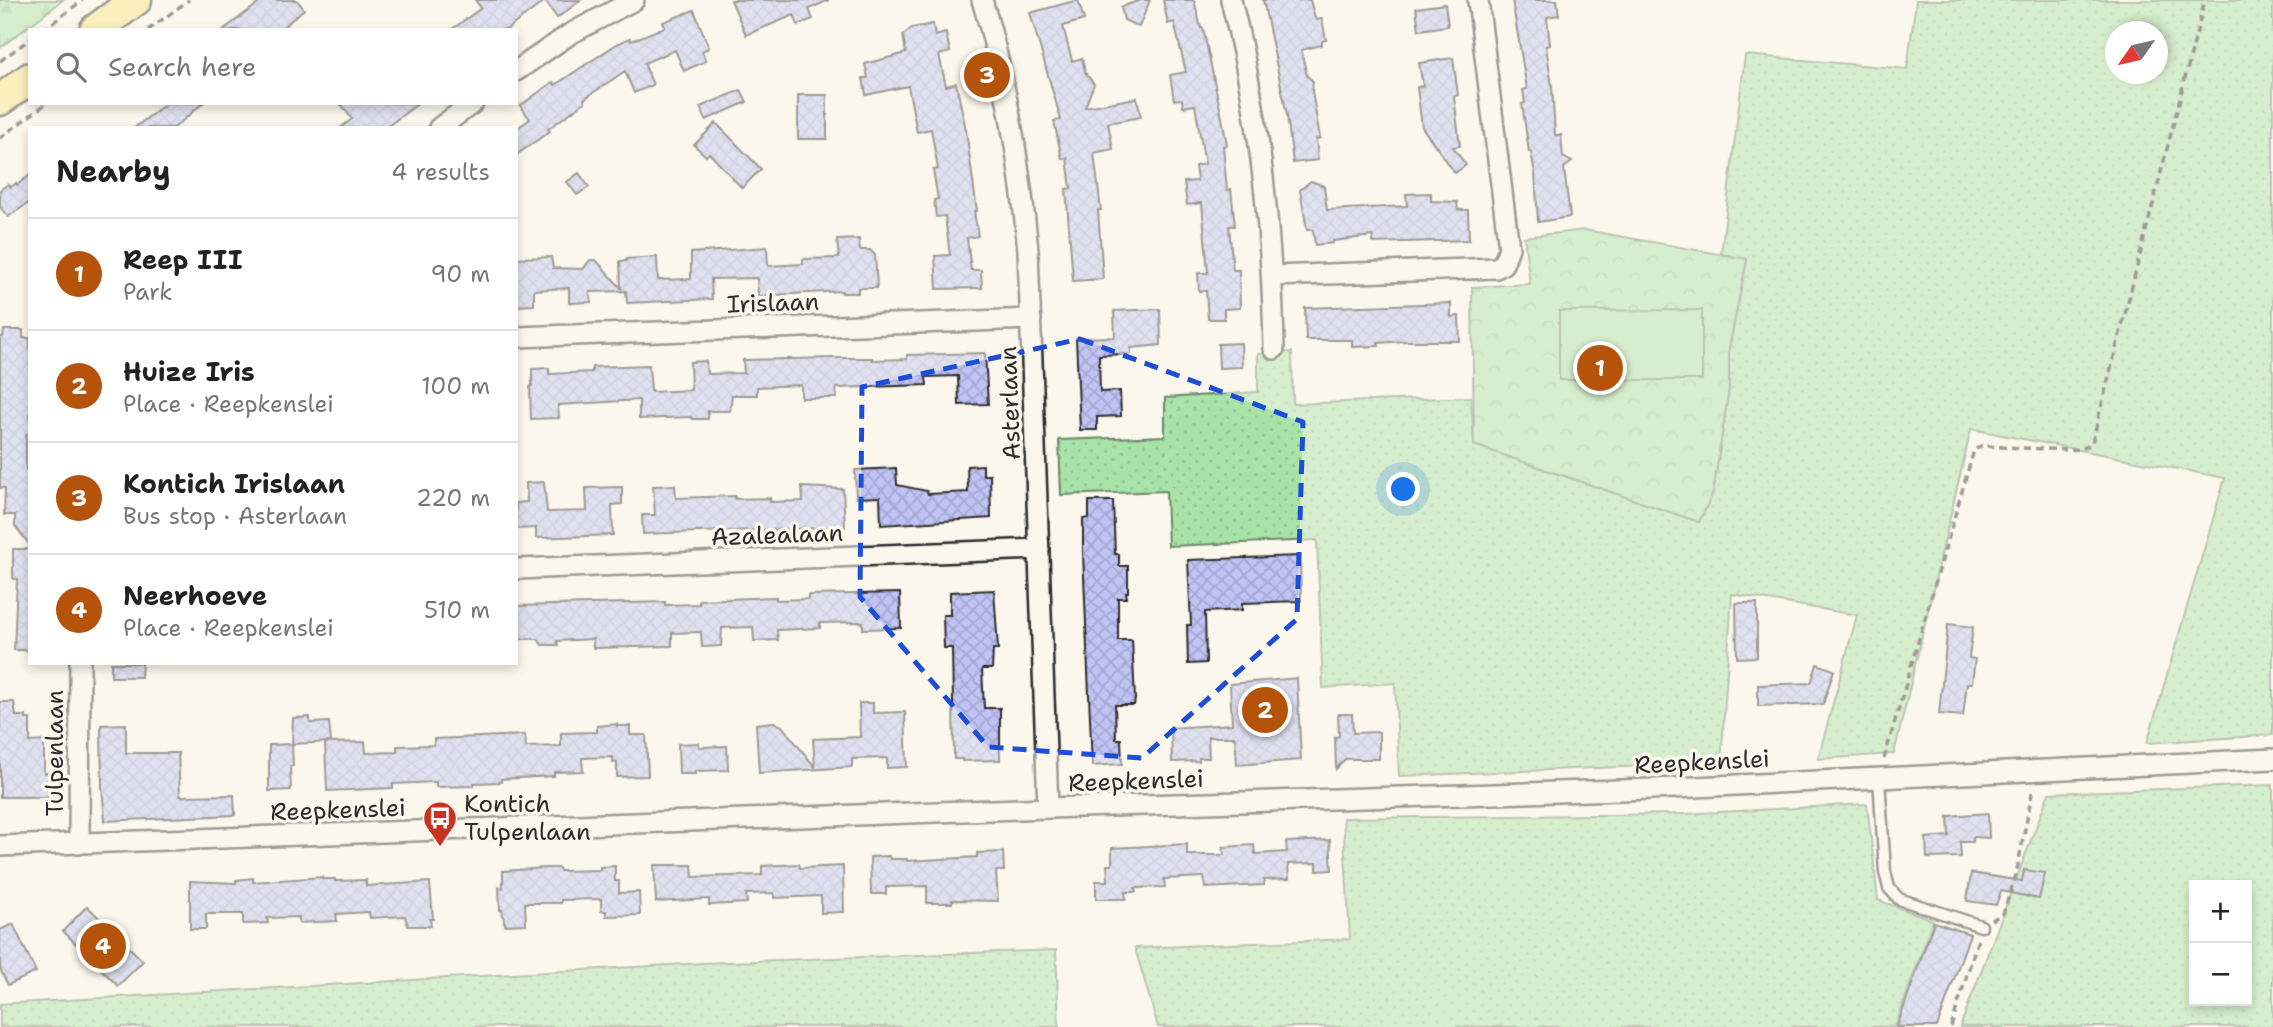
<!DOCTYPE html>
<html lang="en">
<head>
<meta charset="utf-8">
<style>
	body { margin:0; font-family:"Shantell Sans",sans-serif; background:#f2f2f2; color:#222 }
	.controls { position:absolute; right:21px; bottom:21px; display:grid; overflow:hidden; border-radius:0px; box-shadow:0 4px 10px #0003 }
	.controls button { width:63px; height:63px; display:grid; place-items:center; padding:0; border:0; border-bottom:2px solid #e0e0e0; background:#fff; color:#222; font:35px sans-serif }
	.compass { position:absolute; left:2105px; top:21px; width:63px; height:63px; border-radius:50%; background:#fff; box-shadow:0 4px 10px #0003; rotate:236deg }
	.you { position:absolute; left:1404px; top:490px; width:24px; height:24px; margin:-18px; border:5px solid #fff; border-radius:50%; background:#1a73e8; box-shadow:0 0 0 10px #1a73e833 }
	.badge { display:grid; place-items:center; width:46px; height:46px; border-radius:50%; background:#b45309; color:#fff; font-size:23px; font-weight:700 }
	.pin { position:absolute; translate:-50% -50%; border:4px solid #fff; box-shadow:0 2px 7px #0006 }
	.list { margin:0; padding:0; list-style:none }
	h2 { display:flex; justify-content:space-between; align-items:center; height:91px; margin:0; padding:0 28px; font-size:30px }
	h2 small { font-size:23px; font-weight:400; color:#767676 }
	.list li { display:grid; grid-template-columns:46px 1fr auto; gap:21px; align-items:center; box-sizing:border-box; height:112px; padding:0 28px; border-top:2px solid #e0e0e0 }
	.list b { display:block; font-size:26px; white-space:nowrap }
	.list p { margin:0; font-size:23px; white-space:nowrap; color:#767676 }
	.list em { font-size:23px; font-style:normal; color:#767676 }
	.icon { flex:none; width:38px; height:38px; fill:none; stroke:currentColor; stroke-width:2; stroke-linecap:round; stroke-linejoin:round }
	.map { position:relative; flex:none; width:2273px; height:1027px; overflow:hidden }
	.search { position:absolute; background:#fff; box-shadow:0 4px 10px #0003; left:28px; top:28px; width:490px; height:77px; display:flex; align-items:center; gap:18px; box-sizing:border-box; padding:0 24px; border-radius:0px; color:#767676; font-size:26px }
	.panel { position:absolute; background:#fff; box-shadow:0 4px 10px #0003; left:28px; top:126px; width:490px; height:539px; border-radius:0px }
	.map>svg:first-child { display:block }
	.grass { fill:url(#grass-dots); stroke:#6a876a; stroke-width:2; fill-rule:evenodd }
	.forest { fill:url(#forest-firs); stroke:#6a876a; stroke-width:2 }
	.park { fill:url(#park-crowns); stroke:#6a876a; stroke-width:2 }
	.pitch { fill:#a9e3a8; stroke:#6a876a; stroke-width:2 }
	.building { fill:url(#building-cross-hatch); stroke:#2b2b2b; stroke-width:2 }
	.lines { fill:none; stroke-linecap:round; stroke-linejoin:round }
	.service-casing { stroke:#2b2b2b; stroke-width:15 }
	.minor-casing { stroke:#2b2b2b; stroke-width:24 }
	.primary-casing { stroke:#2b2b2b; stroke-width:35 }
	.path { stroke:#2b2b2b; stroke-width:3.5; stroke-dasharray:7 5; stroke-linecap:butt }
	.service { stroke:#fbf7ec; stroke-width:10 }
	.minor { stroke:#fbf7ec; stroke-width:19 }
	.primary { stroke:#f7e281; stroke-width:30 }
	.marked { fill:none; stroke:#1d4ed8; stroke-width:5; stroke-dasharray:14 9; stroke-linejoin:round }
	.labels { text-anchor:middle; stroke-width:7; stroke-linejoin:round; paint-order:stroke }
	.street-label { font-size:24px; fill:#2b2b2b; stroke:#fbf7ec }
	.poi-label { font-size:24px; fill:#2b2b2b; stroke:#fbf7ec; text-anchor:start }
</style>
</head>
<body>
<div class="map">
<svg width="2273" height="1027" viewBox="0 0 2273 1027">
	<defs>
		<pattern id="grass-dots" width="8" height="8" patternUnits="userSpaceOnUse" patternTransform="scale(1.75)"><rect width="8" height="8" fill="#a9e3a8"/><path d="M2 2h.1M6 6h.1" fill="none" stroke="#92c391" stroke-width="1.8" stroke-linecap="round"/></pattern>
		<pattern id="forest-firs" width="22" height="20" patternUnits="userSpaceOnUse" patternTransform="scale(1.75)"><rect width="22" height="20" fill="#a9e3a8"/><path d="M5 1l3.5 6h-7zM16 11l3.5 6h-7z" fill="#92c391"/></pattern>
		<pattern id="park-crowns" width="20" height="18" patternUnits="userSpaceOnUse" patternTransform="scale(1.75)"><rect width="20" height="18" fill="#a9e3a8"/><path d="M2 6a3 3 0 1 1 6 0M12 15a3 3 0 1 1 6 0" fill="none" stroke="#92c391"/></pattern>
		<pattern id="building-cross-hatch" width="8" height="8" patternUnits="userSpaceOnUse" patternTransform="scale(1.75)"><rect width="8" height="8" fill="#c0c3f5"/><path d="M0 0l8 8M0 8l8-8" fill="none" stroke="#a5a8d2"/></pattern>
	</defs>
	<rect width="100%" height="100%" fill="#fbf7ec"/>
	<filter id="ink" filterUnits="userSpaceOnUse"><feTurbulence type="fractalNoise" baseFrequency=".0143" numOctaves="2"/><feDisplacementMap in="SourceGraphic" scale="14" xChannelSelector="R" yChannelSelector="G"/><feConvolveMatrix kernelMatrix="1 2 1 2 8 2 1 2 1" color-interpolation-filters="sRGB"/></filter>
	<g filter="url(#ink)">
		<g class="grass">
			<path d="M1916,0H2273V735L2147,743L2225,478L1971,429L1894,754L1818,759L1857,615L1732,594L1721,763L1399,776L1395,683L1323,688L1317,540L1168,546L1166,491L1061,495L1059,440L1165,436V398L1258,392V354L1292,352L1293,404L1471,397L1474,445L1699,522L1713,493L1729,388V348L1747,259L1721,254L1745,55L1907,69ZM2116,32H2158V74H2116Z"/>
			<path d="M2273,785V1027H1960L2049,793ZM2194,885H2247V1001H2194Z"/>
			<path d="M1867,804L1878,900L1933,920L1895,1027H1158L1135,948L1350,939L1343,818L1684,814Z"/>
			<path d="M1056,950L1059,1027H0V1004L703,963Z"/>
		</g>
		<path class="forest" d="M0,0H63L0,48Z"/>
		<path class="park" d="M1585,230L1747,259L1729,348V388L1713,493L1699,522L1474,445L1472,287L1530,284L1524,237Z"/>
		<path class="pitch" d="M1702,310V380H1559V311Z"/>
		<g class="building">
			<path d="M263,0H297L304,9L280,30H223Z"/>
			<path d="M475,0H581L557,18L545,1L506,30H451L481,8Z"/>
			<path d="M731,0H829L809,9L813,19L798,25L794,15L746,35Z"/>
			<path d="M1078,0L1084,20L1063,26L1072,61L1082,58L1085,72L1094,84L1085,107L1137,98L1141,117L1108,123L1113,149L1094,153L1101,210H1098L1103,279L1073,281L1066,189L1071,188L1067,158L1062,159L1054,121L1061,120L1030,13Z"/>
			<path d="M1141,0H1150L1139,27L1124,20L1121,7Z"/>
			<path d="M1163,0H1194L1201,28H1203L1222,118L1227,145L1223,146L1227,190L1231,189L1235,226H1229L1233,270H1239L1240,308L1224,309V319H1208L1206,291H1199L1198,273H1208L1202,203L1187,205L1184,182L1197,181L1195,166L1205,164L1195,105L1183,107L1182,99L1174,100L1170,75L1186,72L1174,22L1168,24Z"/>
			<path d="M1263,0H1310L1315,18L1317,20L1322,19L1326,40L1322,41V45L1301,50L1307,76L1313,81L1312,91L1320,138L1316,139L1318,160L1293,163L1287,115Z"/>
			<path d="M1512,0H1557L1559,15L1547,17L1550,45L1546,46L1552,86L1555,135H1561L1563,157L1572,162L1564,168L1570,217L1538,222L1535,173L1531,152H1529L1522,104L1525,103L1523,90L1527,89Z"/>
			<path d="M1445,4L1448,26L1419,30L1416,8Z"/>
			<path d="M694,10L709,48L702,51L706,61L684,71L675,50L644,63L653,85L634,93L625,71L584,99L585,102L548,129L550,131L516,155V129L530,119L520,106L553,82L555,85L617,44L630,38L631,41L665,27L663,22Z"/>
			<path d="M933,24L935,36L946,33L950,52L939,55L946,86L956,83L966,130L977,211H974L978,236L967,238L971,270H981L982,288L937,289L935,256L950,255L945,216L936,217L934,200L938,199L933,170L938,169L931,129L917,132L908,86L866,95L863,78H868L865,64L906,53L903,35L912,28Z"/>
			<path d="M1453,58L1458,95L1454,96L1460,146L1453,147L1466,165L1455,173L1422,127L1417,87L1423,86L1419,63Z"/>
			<path d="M741,90L747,102L706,120L700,107Z"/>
			<rect x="798" y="95" width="29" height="44"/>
			<path d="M167,103H203L174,128H134Z"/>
			<path d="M340,103H419L385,128H340L352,119Z"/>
			<path d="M716,123L761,169L742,188L709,153L706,156L694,145Z"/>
			<path d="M579,173L589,187L577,195L567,182Z"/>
			<path d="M30,175V202L8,217L0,207V190L8,184L11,187L16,183L17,185Z"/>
			<path d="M1311,181L1324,186L1327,210L1407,206L1406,194L1431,193V201L1457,202L1458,210H1468L1469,240L1373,243V236L1333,241V243L1315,245L1313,230H1307L1300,190Z"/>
			<path d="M859,239L860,250H870L875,255L877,288H858V293H842V291L758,296L757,278L711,279L712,299L627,303L626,291L590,292L591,302L569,303V288L534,290V305L516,306V258L551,257L553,268L583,269L590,260H596L621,288L620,261H627L626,259L657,257L658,280L691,279V253L767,247L768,266L803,264V259L839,258L837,240Z"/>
			<path d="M1451,303V317L1459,316L1460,341H1406L1378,343L1379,346L1352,347V340H1306L1305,308Z"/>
			<path d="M1160,309L1161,345L1131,348V354L1099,355L1100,392L1120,391L1121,416L1097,417V430H1080L1076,338L1115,337L1114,311Z"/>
			<path d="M4,330H23V338H30V434H26V470H30V545L15,526V515H4L5,488H0V337H3Z"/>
			<path d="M1241,343L1242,367L1219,368L1218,344Z"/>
			<path d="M985,353L988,404L959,405L958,376L926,377L927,385L836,388L837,398H801V385L757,387V395H732L730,411H708V419H692L691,417L639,419V400L558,405L559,418L531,419L530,387L532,386V369L549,368V374L592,372V367L649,365L651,392L691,390L690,362L706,361L707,374L744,373L743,360L835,358H872V360L907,359V355Z"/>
			<path d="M983,465V475H990L991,518L881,525L880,497L856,498L855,470L896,468L897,485L927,491L928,494L968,492L967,466Z"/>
			<path d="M544,482L547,512L587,511L586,488L622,487V504L612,505L613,535L536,538V528L516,529V503L527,502L526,483Z"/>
			<path d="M675,485L676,498L735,496V499L770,498V502L803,501L802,487L843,489L845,527L643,534L642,515H655L653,486Z"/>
			<path d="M1089,501H1113L1115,554H1119V566H1128V592H1126L1127,598H1118V640H1132L1135,699L1134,705H1115L1116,739H1121L1122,764L1092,766L1083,553V519L1089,518Z"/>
			<path d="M13,549H30V650H14L17,579H13Z"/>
			<path d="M1300,556L1301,601L1242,603V610L1205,612L1206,663L1188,664L1187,625H1191L1188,560Z"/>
			<path d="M994,590L998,649H993L992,669H982L984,708H1000V760L962,761V759H954L952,648H944L943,615H950V592Z"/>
			<path d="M900,593L901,628L863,629V622L820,623V628L777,630L778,640L754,641L753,627L722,628L721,646L702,647L701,632L672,633V646L593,648V639L557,641L558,645H542L538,639H516V606L665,602V605L699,604V600L776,597V600L808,599V595Z"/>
			<path d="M1736,603H1757V657L1737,658Z"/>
			<path d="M1948,624L1973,627L1969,658L1975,659L1972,683H1967L1963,716L1939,714Z"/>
			<path d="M111,663H142L141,677H111Z"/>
			<path d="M1817,664L1834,670L1823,704L1758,706V685L1811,683Z"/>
			<path d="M1297,678L1301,760L1237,765L1235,737H1208L1209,758H1199V761L1172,762L1171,728L1232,724L1230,684Z"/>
			<path d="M0,702H14L16,716H26V719H30V742L44,741V773H48V797H0Z"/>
			<path d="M859,703H873V713L905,712L907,767L887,768V758L852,759V767L759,773L756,724L774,722L782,726L815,767L813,739L860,737Z"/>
			<path d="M1338,714H1352L1353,733L1379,732V759H1345L1336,769L1335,737L1339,736Z"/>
			<path d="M310,717V723L329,722L331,742L292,744L293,718Z"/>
			<path d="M126,724V753H178L180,796L234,795L235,815L105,821L102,786L101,725Z"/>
			<path d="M617,724V726H630V735H646L648,776L617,777V762L613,763V757L582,758L583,771L554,772V776L501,779V782L474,783V786L436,787V782L393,784V788L327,791L325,743L365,742L366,753L397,752V746L434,745V739L525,735L526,747L561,746V733L597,732V726Z"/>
			<path d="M699,743V747L727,746L728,770L695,771L696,774H679L678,744Z"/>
			<path d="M292,744L293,766H290L291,790L269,791V745Z"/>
			<path d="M1988,813L1989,838L1973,837V842H1960L1961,857L1927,858L1926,838L1949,836L1948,816Z"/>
			<path d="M1330,840L1332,870L1317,871V863L1288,864L1289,879L1264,880V885L1205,888L1204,877L1164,879L1165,887L1135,888L1136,892H1125L1126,899H1096V881H1108L1107,865H1112V848L1187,844V855H1224L1223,847L1254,845L1255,854L1287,852L1286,842Z"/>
			<path d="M1003,852L1004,871H996L998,901L952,900V903H927V886L886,887V894H871L870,857L889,856L890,859H907V861L977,857V853Z"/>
			<path d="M799,864L800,868L843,866L844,912L821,913V896L774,898V893L746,894L747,903L709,905V899L656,902L654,865H692L693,877L762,875V866Z"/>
			<path d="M615,866V881H619V893L639,892L640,915L606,916V911H601V899L561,900V903H525L526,924L505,925L502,910H500L499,887L503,888V871L546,868H559L560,871L600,870V867Z"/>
			<path d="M2024,870L2045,873L2039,899L2001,891L1996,905L1967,901L1971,873L2022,881Z"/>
			<path d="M322,877V879H335V881L366,880V886L430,882L433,919H430L431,926H408L405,916L370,918L369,912L336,914L337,921L299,923V917L267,918L268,923L243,924V914H206V929H190V881L236,883V880L253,878V882Z"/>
			<path d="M87,906L143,961L118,986L63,931Z"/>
			<path d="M1934,922L1970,934L1937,1027H1897Z"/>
			<path d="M13,924L36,972L8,985L0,969V930Z"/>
		</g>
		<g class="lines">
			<g class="service-casing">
				<path id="service" d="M1879,778L1885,872L1889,888L1899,899L1981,926"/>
			</g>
			<g class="minor-casing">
				<g id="minor">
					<path d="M982,0C1007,81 1020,165 1028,250L1048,808"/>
					<path d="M1231,0C1260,114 1272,231 1274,349"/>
					<path d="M516,71L570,34L634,0"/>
					<path d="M439,128L473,103"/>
					<path d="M1273,276L1496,268L1503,264L1509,248L1478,0"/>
					<path d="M516,337L1031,319"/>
					<path d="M516,569L1039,549"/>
					<path d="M79,844L80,663"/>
					<path d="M0,846L1048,808L1653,789L2273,759"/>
				</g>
			</g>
			<g class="primary-casing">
				<g id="primary">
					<path d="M95,30L136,0"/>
					<path d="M0,100L30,78"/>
				</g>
			</g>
			<g class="path">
				<path d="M43,30L83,0"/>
				<path d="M148,30L189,0"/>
				<path d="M0,61L30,39"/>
				<path d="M0,138L47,103"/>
				<path d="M1884,759L1974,450L1981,446L2069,450L2082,449L2092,443L2205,0"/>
				<path d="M1991,920L2003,914L2016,875L2033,788"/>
				<path d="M1951,1027L1978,939"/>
			</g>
			<use href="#service" class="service"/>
			<use href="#minor" class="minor"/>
			<use href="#primary" class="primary"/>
		</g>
	</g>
	<path d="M0 0H2273V1027H0ZM1080,339L1303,422L1297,619L1142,758L988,747L860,597L862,387Z" fill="#fbf7ec" fill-opacity=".55" fill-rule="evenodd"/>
	<path class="marked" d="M1080,339L1303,422L1297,619L1142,758L988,747L860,597L862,387Z"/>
	<defs>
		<g id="bus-pin" transform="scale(1.75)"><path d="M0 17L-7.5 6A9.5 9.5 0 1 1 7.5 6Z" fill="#c8321e" stroke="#fbf7ec"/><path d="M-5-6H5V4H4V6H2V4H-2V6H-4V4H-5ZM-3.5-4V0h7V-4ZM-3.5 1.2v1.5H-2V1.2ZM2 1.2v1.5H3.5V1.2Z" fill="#fff"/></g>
	</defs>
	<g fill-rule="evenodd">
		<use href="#bus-pin" x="440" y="818"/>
	</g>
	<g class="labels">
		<g class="street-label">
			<text transform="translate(773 303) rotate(-2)" y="8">Irislaan</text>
			<text transform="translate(1010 403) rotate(-92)" y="8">Asterlaan</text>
			<text transform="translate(777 535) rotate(-2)" y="8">Azalealaan</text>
			<text transform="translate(55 753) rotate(-90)" y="8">Tulpenlaan</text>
			<text transform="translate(1702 762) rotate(-3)" y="8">Reepkenslei</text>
			<text transform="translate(1136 781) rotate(-2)" y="8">Reepkenslei</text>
			<text transform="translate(338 810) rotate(-2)" y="8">Reepkenslei</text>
		</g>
		<g class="poi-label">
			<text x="464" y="812">Kontich<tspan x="464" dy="28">Tulpenlaan</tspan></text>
		</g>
	</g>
</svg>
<div class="controls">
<button>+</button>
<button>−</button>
</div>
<svg class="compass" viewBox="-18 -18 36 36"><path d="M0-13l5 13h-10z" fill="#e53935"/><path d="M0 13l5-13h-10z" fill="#767676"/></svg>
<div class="you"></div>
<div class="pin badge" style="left:1600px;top:368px">1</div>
<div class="pin badge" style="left:1265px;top:710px">2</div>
<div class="pin badge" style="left:987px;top:75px">3</div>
<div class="pin badge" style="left:103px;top:946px">4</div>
<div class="search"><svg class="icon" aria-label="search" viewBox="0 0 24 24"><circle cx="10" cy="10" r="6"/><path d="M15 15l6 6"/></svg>Search here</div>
<section class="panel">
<h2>Nearby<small>4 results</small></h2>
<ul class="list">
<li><span class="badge">1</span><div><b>Reep III</b><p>Park</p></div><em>90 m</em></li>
<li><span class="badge">2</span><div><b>Huize Iris</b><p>Place · Reepkenslei</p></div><em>100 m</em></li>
<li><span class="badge">3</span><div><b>Kontich Irislaan</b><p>Bus stop · Asterlaan</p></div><em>220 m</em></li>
<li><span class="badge">4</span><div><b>Neerhoeve</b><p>Place · Reepkenslei</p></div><em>510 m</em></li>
</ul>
</section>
</div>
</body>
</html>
